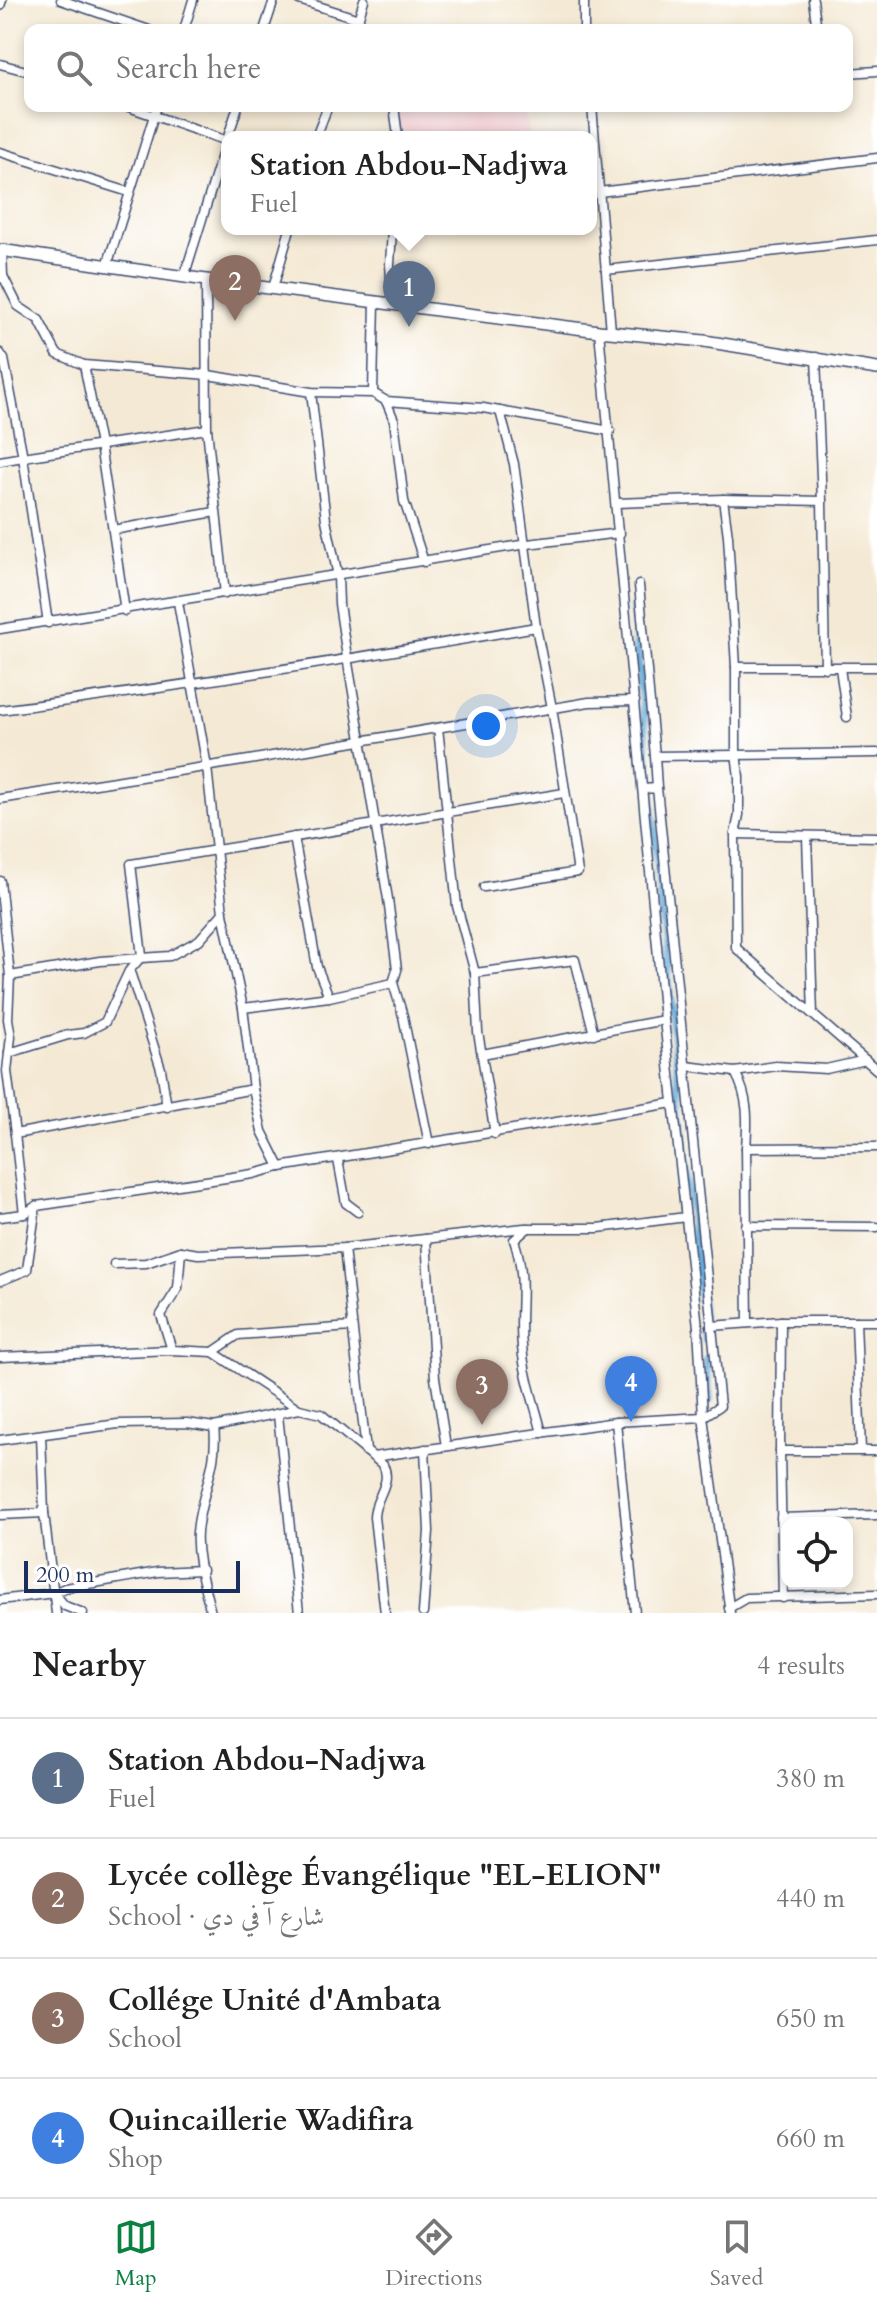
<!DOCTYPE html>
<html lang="en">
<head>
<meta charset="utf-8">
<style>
	body { margin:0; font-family:Cardo,Amiri,serif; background:#f2f2f2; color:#222 }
	.controls { position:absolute; right:24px; bottom:24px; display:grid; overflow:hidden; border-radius:16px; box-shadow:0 4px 12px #0003 }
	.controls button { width:72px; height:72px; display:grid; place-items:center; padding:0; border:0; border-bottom:2px solid #e0e0e0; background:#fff; color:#222; font:40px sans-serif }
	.scale { position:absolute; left:24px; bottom:20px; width:216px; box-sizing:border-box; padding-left:8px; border:4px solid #1b2f5e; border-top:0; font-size:22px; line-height:28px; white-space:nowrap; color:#1b2f5e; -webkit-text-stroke:6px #fff; paint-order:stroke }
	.you { position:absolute; left:486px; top:726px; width:28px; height:28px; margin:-20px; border:6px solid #fff; border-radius:50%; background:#1a73e8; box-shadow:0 0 0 12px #1a73e833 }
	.badge { display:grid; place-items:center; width:52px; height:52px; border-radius:50%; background:#0b8043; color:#fff; font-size:26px; font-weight:700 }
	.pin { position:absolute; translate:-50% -66px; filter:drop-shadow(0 2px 4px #0008) }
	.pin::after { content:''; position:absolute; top:42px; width:28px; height:24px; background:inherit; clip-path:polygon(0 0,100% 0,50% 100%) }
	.popup { position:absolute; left:221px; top:131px; width:376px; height:104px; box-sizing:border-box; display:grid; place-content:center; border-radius:16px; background:#fff; filter:drop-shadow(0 2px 6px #0005); font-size:26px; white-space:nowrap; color:#767676 }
	.popup b { font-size:30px; color:#222 }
	.popup::after { content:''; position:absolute; left:50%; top:100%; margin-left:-16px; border:16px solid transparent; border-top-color:#fff }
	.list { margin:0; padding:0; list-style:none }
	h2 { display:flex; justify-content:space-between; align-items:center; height:104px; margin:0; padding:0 32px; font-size:34px }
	h2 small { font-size:26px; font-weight:400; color:#767676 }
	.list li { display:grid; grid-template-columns:52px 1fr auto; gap:24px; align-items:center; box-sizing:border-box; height:120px; padding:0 32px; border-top:2px solid #e0e0e0 }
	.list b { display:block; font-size:30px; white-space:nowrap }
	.list p { margin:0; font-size:26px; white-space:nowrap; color:#767676 }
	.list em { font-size:26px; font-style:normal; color:#767676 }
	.icon { flex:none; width:44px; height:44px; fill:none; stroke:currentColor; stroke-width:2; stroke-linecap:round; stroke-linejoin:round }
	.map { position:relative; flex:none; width:877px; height:1613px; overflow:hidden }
	.search { position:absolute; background:#fff; box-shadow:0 4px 12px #0003; left:24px; right:24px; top:24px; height:88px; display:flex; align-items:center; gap:20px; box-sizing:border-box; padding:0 28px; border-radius:16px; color:#767676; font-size:30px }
	.sheet { height:584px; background:#fff }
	nav { display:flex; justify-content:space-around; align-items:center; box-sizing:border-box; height:112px; border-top:2px solid #e0e0e0; background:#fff; font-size:22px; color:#767676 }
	nav a { display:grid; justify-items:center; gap:4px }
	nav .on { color:#0b8043 }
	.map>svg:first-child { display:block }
	.built { fill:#f7cfd5 }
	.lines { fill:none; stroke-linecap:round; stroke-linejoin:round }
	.canal { stroke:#5ea9d6; stroke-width:8 }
	.minor-casing { stroke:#3c4b70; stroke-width:11 }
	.tertiary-casing { stroke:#3c4b70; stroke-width:14 }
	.minor { stroke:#fff; stroke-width:8 }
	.tertiary { stroke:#fff; stroke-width:11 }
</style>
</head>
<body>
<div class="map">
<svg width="877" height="1613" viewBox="0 0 877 1613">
	<rect width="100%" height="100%" fill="#fff"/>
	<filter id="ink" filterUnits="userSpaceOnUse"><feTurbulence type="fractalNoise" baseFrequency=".0125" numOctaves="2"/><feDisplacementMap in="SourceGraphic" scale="16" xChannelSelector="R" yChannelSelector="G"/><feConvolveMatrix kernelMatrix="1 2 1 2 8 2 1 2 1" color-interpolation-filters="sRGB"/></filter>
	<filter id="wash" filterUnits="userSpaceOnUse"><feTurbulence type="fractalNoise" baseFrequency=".006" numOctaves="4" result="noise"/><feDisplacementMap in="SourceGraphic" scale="32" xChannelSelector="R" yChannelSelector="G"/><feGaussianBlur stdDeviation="1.8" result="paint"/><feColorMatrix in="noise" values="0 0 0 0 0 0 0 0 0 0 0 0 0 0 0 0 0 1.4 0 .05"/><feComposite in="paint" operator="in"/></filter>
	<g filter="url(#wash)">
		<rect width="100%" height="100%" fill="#f4e9d4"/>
		<path class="built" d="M398,106H524L530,137H400Z"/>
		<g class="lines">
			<g class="canal">
				<path d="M633,608L650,783"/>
				<path d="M651,792L658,869"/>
				<path d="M658,875L704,1338"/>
				<path d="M706,1359L710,1400"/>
			</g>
		</g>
	</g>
	<g filter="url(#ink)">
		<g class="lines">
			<g class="minor-casing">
				<g id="minor">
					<path d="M61,0L149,30"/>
					<path d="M299,0L359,19"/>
					<path d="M813,0L817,30"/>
					<path d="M0,6L2,0"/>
					<path d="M184,30L193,0"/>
					<path d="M264,30L274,0"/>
					<path d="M355,30L364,0"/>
					<path d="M584,30V0"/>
					<path d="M0,64L30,72"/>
					<path d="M847,73L877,71"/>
					<path d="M126,106L227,141"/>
					<path d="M394,106L398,137"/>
					<path d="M592,106L611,331"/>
					<path d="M228,137L238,106"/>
					<path d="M316,137L328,106"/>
					<path d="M0,152L129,192"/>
					<path d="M599,192L877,158"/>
					<path d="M392,229L390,265L393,303"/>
					<path d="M107,266L157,106"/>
					<path d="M606,270L877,240"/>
					<path d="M3,276L18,306L39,320L57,354L84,365L100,445L125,611"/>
					<path d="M184,277L227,139"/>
					<path d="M1,278L3,276L2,251"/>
					<path d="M206,280L207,429L225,594"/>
					<path d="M273,288L290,229"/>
					<path d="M599,331L664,1020L698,1327L703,1417L730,1613"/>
					<path d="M0,353L4,359L23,457L207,429"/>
					<path d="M816,357L822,501L825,668"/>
					<path d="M84,365L208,375L311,392L373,393L386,401L483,408L610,431"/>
					<path d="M311,392L326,520L338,576L339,604L347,657L388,899L397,970L393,983L403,1016L429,1144"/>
					<path d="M373,393L375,301"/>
					<path d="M386,401L394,420L404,501L424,562"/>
					<path d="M0,461L23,457L48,623"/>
					<path d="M723,499L728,536L736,667V753L739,777V815L735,834L736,948L877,1070"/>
					<path d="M617,503L723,499L822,501"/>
					<path d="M113,530L215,512"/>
					<path d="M639,585L655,756"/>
					<path d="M178,602L207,767L223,913L243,1008L253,1089L262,1131L280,1167"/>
					<path d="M0,629L527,544L620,533"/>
					<path d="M736,667H877"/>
					<path d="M840,668L847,717"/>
					<path d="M0,710C179,687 358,658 536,627"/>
					<path d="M438,728L457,906L475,973L478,1032L495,1134"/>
					<path d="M657,788L655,756L877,753"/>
					<path d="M0,799L249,760L589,702L635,701"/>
					<path d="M735,834L877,837"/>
					<path d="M294,837L317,967L329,997"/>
					<path d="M807,837L813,1015"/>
					<path d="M0,881L10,976L8,1019L11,1037L9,1053"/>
					<path d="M484,887L578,872L552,708L536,627L514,464L500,411"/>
					<path d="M130,972L161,1069L167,1107"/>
					<path d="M475,973L575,960L594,1034"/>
					<path d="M10,976L100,961L170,956L199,940L223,913"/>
					<path d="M243,1008L329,997L393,983"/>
					<path d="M482,1054L664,1020"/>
					<path d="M686,1066L735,1072L776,1066L826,1069L866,1060"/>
					<path d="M735,1072C749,1098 748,1119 746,1148L748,1323"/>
					<path d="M15,1134L7,1071L9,1053L68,1035L84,1033L105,1022L129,971L142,956L131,864L564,793"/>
					<path d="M746,1148L877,1147"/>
					<path d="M338,1160L346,1203L358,1212"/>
					<path d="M24,1214L15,1134L253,1089"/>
					<path d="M0,1217L24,1214L36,1206L253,1174L280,1167L673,1103"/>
					<path d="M746,1226L877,1227"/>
					<path d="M528,1228L514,1240C528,1281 518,1307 522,1346C524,1375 535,1405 542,1433"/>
					<path d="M426,1239L435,1378L446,1446"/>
					<path d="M344,1248L366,1451"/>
					<path d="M114,1264L146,1263L181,1251L198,1254L344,1248L524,1228H598L686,1217"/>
					<path d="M0,1281L27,1270L36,1206"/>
					<path d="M781,1321L780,1451L783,1598"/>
					<path d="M856,1321L861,1451"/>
					<path d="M711,1326L781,1321H877"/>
					<path d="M172,1350L161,1315L178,1288L181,1251"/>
					<path d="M213,1352L238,1335L352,1327"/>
					<path d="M0,1357L172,1350L213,1352L299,1409"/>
					<path d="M278,1415L299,1613"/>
					<path d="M616,1422L635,1613"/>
					<path d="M41,1435L44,1513L56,1613"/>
					<path d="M0,1440L118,1424L187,1423L214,1427L299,1409L321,1414L383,1465C393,1483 374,1498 374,1517L385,1613"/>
					<path d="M780,1451H877"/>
					<path d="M373,1457L616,1422L703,1417L720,1406L657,788L643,789"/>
					<path d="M0,1515L44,1513"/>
					<path d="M781,1518L877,1515"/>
					<path d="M55,1594L65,1606L83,1613"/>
					<path d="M0,1600L54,1593L65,1588L158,1572L202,1570"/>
					<path d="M729,1608L746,1598L877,1594"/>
					<path d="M211,1613C205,1587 195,1559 197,1532C200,1495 219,1464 214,1427"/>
					<path d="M423,1613L429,1531L425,1449"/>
				</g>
			</g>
			<g class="tertiary-casing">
				<path id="tertiary" d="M0,250L206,280L599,331L704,341L877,369"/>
			</g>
			<use href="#minor" class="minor"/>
			<use href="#tertiary" class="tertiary"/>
		</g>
	</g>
</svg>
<div class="controls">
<button><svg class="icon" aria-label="locate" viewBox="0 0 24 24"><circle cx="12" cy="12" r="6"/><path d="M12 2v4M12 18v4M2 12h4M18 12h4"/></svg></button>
</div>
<div class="scale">200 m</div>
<div class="you"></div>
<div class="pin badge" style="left:409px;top:327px;background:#5c6f8a">1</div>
<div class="popup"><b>Station Abdou-Nadjwa</b>Fuel</div>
<div class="pin badge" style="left:235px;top:321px;background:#8d6e63">2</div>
<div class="pin badge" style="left:482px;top:1425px;background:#8d6e63">3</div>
<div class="pin badge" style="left:631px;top:1422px;background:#3f7fe0">4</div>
<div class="search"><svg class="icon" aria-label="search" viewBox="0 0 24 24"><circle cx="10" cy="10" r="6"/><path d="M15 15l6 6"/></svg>Search here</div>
</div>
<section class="sheet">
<h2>Nearby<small>4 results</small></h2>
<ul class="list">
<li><span class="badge" style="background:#5c6f8a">1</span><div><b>Station Abdou-Nadjwa</b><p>Fuel</p></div><em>380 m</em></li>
<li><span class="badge" style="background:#8d6e63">2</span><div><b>Lycée collège Évangélique &quot;EL-ELION&quot;</b><p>School · شارع آ في دي</p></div><em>440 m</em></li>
<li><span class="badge" style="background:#8d6e63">3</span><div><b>Collége Unité d'Ambata</b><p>School</p></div><em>650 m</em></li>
<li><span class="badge" style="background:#3f7fe0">4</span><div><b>Quincaillerie Wadifira</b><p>Shop</p></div><em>660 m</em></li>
</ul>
</section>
<nav>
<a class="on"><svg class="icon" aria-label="map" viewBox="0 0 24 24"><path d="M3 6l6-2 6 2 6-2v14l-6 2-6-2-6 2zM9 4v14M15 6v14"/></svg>Map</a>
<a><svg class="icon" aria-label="directions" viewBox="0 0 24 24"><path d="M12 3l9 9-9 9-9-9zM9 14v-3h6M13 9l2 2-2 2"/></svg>Directions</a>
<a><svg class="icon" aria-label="saved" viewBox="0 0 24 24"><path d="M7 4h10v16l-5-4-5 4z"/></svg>Saved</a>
</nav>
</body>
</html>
